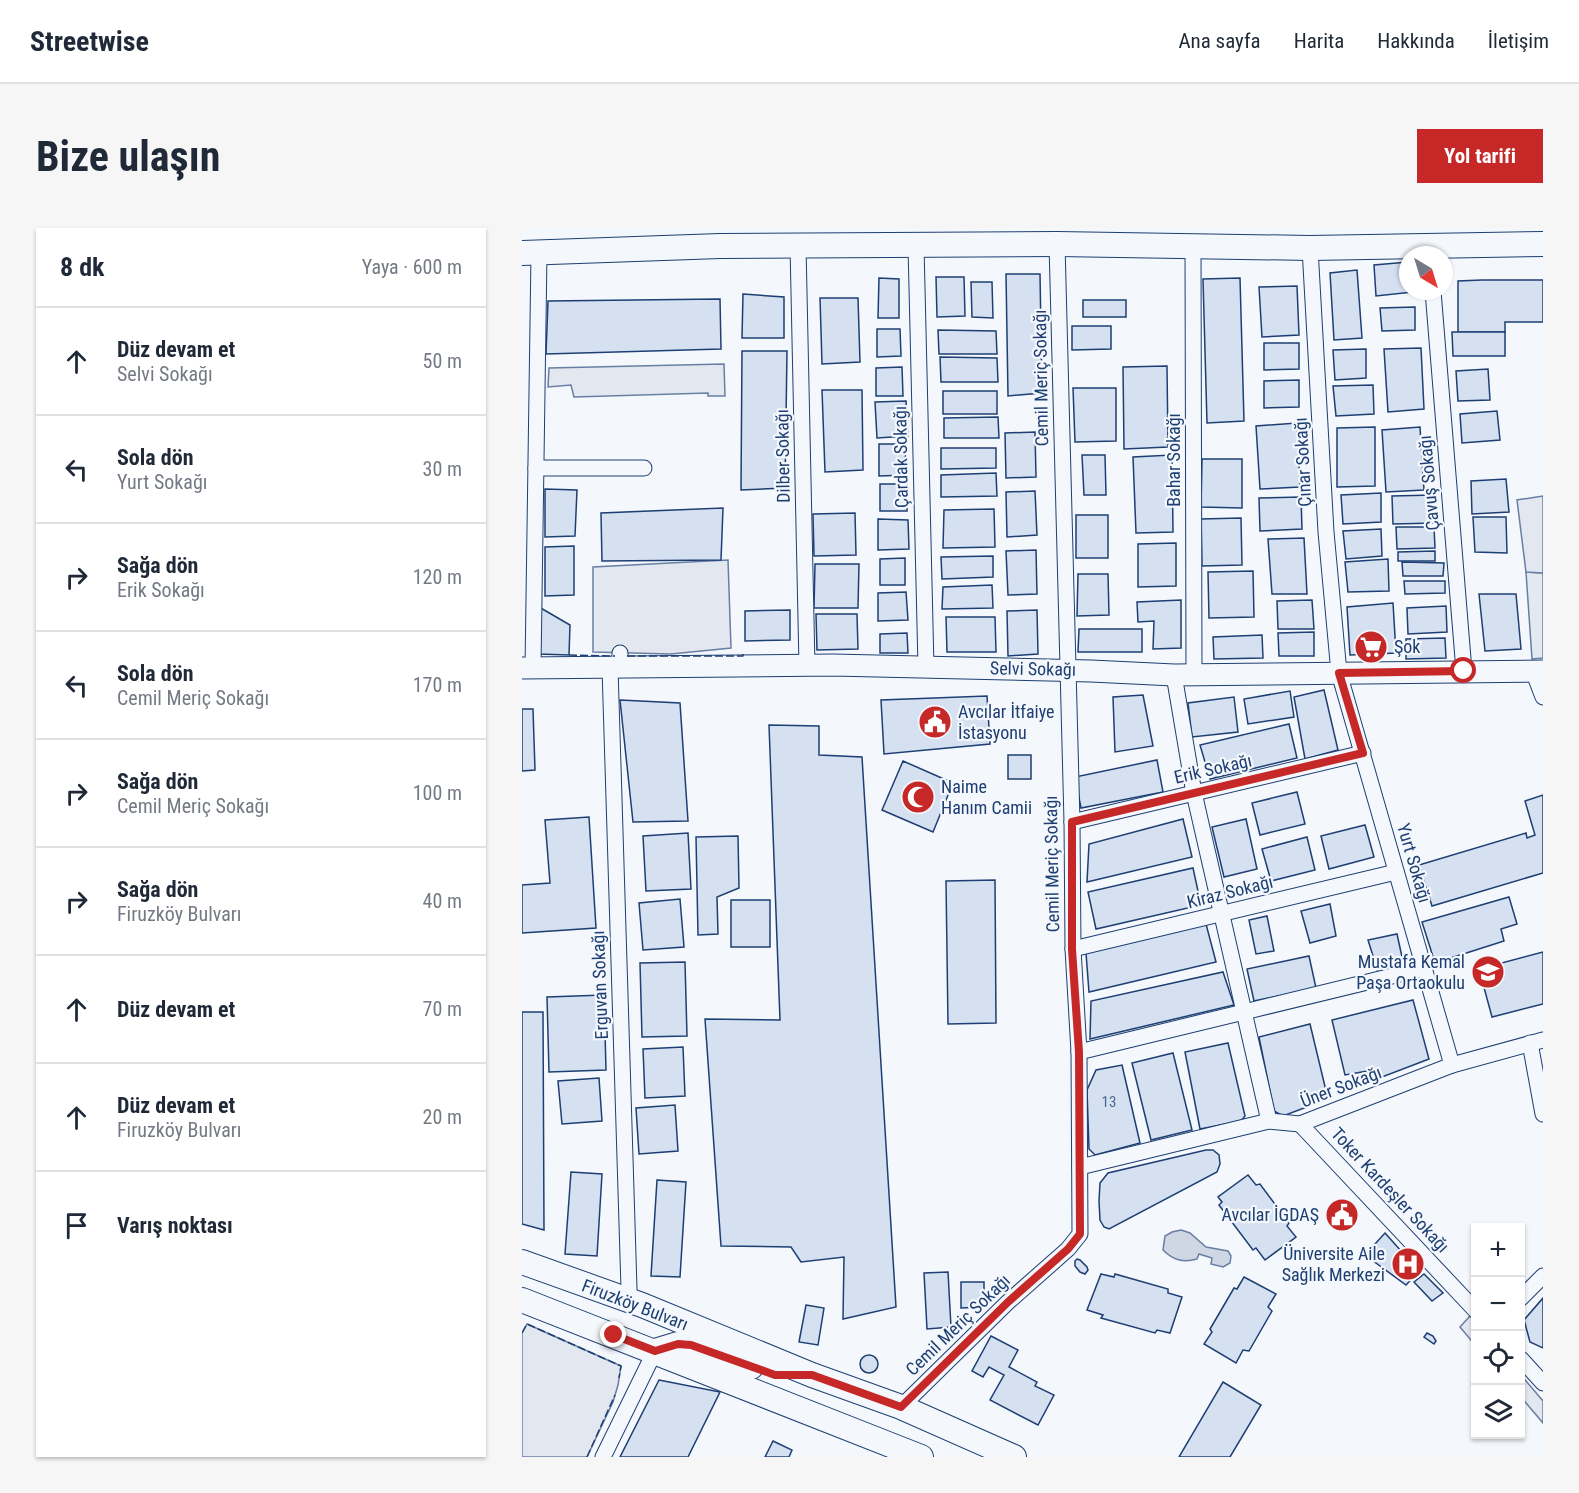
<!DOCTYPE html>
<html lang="tr">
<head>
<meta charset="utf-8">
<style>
	body { margin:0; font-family:"Roboto Condensed",sans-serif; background:#f6f6f7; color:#1f2937 }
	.controls { position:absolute; right:18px; bottom:18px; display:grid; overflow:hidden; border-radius:0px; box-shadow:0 2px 4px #0004 }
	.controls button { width:54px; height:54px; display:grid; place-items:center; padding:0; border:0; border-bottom:2px solid #e0e1e3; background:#fff; color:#1f2937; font:30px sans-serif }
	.compass { position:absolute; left:877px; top:18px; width:54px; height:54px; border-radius:50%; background:#fff; box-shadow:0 2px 4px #0004; rotate:142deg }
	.stop { position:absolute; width:18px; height:18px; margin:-14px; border:4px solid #c62828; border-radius:50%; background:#fff }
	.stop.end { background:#c62828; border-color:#fff; box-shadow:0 2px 6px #0008 }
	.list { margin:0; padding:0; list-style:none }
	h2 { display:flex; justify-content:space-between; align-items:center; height:78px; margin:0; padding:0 24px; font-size:26px }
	h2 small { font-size:20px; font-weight:400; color:#747a83 }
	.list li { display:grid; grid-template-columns:39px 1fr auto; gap:18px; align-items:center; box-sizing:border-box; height:108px; padding:0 24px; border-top:2px solid #e0e1e3 }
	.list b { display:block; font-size:22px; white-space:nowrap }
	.list p { margin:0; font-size:20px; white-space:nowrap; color:#747a83 }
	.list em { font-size:20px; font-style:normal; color:#747a83 }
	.icon { flex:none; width:33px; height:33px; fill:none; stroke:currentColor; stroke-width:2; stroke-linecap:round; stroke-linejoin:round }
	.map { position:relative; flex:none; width:1021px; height:1229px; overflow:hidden; border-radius:0px }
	header { display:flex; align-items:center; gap:36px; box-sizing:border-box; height:84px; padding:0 30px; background:#fff; border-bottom:2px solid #e0e1e3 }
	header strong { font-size:28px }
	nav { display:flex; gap:33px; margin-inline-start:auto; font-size:21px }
	.intro { display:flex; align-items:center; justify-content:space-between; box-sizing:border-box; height:144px; padding:0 36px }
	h1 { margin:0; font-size:42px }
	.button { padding:15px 27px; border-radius:0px; background:#c62828; color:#fff; font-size:21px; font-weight:700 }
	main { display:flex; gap:36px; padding:0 36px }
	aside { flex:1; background:#fff; border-radius:0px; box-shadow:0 2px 4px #0004 }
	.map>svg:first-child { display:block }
	.green { fill:#e3e9f0; stroke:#687fa3; stroke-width:1.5 }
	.parking { fill:#e3e8f0; stroke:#687fa3; stroke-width:1.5 }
	.water { fill:#cfd7e4; stroke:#687fa3; stroke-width:1.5 }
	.building { fill:#d5e0f0; stroke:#1d3f73; stroke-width:1.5 }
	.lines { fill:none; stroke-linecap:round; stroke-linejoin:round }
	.street-casing { stroke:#1d3f73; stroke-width:17 }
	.secondary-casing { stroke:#1d3f73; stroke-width:23 }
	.primary-casing { stroke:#1d3f73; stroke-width:26 }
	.street { stroke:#f4f7fb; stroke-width:15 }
	.secondary { stroke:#f4f7fb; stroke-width:21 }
	.primary { stroke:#f4f7fb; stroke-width:24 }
	.fence { stroke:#1d3f73; stroke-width:1.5; stroke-dasharray:8 3; stroke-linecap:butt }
	.route { stroke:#c62828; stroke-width:8 }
	.labels { text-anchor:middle; stroke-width:4.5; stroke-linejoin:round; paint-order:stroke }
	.number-label { font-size:15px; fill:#4b6792 }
	.street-label { font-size:18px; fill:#1d3f73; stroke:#f4f7fb }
	.poi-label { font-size:18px; fill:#1d3f73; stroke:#f4f7fb; text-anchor:start }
</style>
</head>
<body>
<header>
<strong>Streetwise</strong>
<nav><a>Ana sayfa</a><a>Harita</a><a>Hakkında</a><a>İletişim</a></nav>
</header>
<div class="intro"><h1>Bize ulaşın</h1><a class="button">Yol tarifi</a></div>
<main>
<aside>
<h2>8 dk<small>Yaya · 600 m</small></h2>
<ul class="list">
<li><svg class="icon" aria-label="ahead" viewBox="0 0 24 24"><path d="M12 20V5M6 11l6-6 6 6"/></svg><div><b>Düz devam et</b><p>Selvi Sokağı</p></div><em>50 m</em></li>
<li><svg class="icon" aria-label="left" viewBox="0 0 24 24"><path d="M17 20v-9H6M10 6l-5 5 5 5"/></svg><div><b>Sola dön</b><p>Yurt Sokağı</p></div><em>30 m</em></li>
<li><svg class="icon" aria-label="right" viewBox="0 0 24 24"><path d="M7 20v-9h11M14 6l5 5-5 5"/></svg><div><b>Sağa dön</b><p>Erik Sokağı</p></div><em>120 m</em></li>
<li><svg class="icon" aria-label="left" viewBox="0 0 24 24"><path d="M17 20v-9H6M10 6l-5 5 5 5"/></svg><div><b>Sola dön</b><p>Cemil Meriç Sokağı</p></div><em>170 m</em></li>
<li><svg class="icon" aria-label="right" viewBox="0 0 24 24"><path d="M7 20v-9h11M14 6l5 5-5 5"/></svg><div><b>Sağa dön</b><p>Cemil Meriç Sokağı</p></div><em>100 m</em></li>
<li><svg class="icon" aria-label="right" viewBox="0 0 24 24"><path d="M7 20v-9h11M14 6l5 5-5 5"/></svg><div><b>Sağa dön</b><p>Firuzköy Bulvarı</p></div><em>40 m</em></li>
<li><svg class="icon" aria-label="ahead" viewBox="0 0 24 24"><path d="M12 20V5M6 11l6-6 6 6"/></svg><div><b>Düz devam et</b></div><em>70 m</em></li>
<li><svg class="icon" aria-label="ahead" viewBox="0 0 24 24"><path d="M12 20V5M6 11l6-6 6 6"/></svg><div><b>Düz devam et</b><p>Firuzköy Bulvarı</p></div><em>20 m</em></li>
<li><svg class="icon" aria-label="arrive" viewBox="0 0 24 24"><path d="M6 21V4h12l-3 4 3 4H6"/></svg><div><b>Varış noktası</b></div></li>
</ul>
</aside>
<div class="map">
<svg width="1021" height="1229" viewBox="0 0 1021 1229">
	<rect width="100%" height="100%" fill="#f4f7fb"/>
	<path class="green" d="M1004,344L1021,345V430L1010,431Z"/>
	<g class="parking">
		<path d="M202,136L203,168H186V165L52,169L49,157L26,159L27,140Z"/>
		<path d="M1021,268V345L1004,344L995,272Z"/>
		<path d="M206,332L209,420L149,426L71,424V339Z"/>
		<path d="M948,1088L953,1094V1117L938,1099Z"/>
		<path d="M5,1096L99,1138L96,1157L91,1174L65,1229H0V1105Z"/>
		<path d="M999,1147L1021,1173V1195L999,1169Z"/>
	</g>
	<path class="water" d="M659,1002L668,1005L684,1019L706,1023L709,1028L708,1035L701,1039L689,1036L690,1030L677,1026L675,1031C661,1035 651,1032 641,1022L643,1008L650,1004Z"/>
	<g class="building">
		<path d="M886,34V63L891,64L854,68L852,37Z"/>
		<path d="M835,42L840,110L812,112L808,45Z"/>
		<path d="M484,46H518L520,165L486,168Z"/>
		<path d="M414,49H442L443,88L415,89Z"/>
		<path d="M357,50L377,51V90H356Z"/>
		<path d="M718,50L722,193L685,195L681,51Z"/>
		<path d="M960,52H1021V94H983V104H936V53Z"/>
		<path d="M449,54H470L471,90L450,89Z"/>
		<path d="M775,58L777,107L740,109L737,59Z"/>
		<path d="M221,66L262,69V110H220Z"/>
		<path d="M298,70H336L338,134L300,136Z"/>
		<path d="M198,71L199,121L24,126L26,73Z"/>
		<rect x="561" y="72" width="43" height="17"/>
		<path d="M893,79V102L860,103L858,80Z"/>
		<path d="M550,98H589V121L550,122Z"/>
		<path d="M355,101H378L379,128L355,129Z"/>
		<path d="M416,102L474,103L475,126H417Z"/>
		<path d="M930,104H983V128H931Z"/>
		<path d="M742,115H777V141L742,142Z"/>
		<path d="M899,120L902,181L866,184L862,121Z"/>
		<path d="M844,121V150L813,152L811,122Z"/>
		<path d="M220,123H265L263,260L219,262Z"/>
		<path d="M418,129L475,130L476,154H419Z"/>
		<path d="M645,138L646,219L602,221L601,139Z"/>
		<path d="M380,139L381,168H354V140Z"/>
		<path d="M966,141L968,172L936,173L934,143Z"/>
		<path d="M777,152V179L742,180V153Z"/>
		<path d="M851,157L852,186L814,188L811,158Z"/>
		<path d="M551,160H594V213L553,214Z"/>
		<path d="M300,162H340L341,242L303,244Z"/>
		<rect x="421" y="163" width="54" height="23"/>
		<path d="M384,173L386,208L355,210L353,174Z"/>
		<path d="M975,183L978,212L940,215L938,186Z"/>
		<path d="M476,189L477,210H422V190Z"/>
		<path d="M775,195L778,259L738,261L734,198Z"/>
		<path d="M853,199V258L815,259V200Z"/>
		<path d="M898,199L902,262L864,264L860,202Z"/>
		<path d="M513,204L514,249L484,250L483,205Z"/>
		<path d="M357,216H383L384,247L357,248Z"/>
		<path d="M419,220H474V240L419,241Z"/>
		<path d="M560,227H583L584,267H562Z"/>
		<path d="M650,227L651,304L614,305L611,229Z"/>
		<path d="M680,231H720V280L679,279Z"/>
		<path d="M474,245L475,268L419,269V247Z"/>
		<path d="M984,251L987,284L950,286L949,253Z"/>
		<rect x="358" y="256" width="27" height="27"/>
		<path d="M23,261L55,262L53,308L23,309Z"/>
		<path d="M513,263L515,307L485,309L484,264Z"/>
		<path d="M859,265V294L821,296L819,267Z"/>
		<path d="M912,267L914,295L871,296L870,268Z"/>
		<path d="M779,269L780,301L738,303L737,270Z"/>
		<path d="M201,280L199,332L80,333L79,285Z"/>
		<path d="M472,281L473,319L421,320L422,282Z"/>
		<path d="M333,285L334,327L292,328L291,286Z"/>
		<rect x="554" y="287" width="32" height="43"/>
		<path d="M951,289H984L985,325L953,324Z"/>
		<path d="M719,290L720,337L680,338L679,291Z"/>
		<path d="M356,291L386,292L387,321L356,322Z"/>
		<path d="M874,299H912L913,320L875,321Z"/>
		<path d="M859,301L860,328L824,331L821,303Z"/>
		<path d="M782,310L785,366H750L746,311Z"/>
		<path d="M654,315V358L616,359V316Z"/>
		<path d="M52,318V367L23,368V319Z"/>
		<path d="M514,322L515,366L486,367L484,323Z"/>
		<path d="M913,323V333H876V324Z"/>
		<path d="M471,328V349L420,351L419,329Z"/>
		<path d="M383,330V357H358V331Z"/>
		<path d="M866,331L867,363L826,364L823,334Z"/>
		<path d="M880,334L922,335L921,348H881Z"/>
		<path d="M293,336H337L336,380H292Z"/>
		<path d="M731,343L732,389L687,390L686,344Z"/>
		<path d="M556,346H586L587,387L555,388Z"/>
		<path d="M882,353H923V365L883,366Z"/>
		<path d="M470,357L471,380L420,381L421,359Z"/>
		<path d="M384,364L386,392L356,393V365Z"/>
		<path d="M957,366H994L999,421L963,423Z"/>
		<path d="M659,372V420L631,421L632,393L616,394L615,374Z"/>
		<path d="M790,372L792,401H756L755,373Z"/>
		<path d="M871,375L874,425L828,427L825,379Z"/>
		<path d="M924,378L925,404L886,406L885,380Z"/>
		<path d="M17,379L48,397L47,427L16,426Z"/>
		<path d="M268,382V412L223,413V383Z"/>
		<path d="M515,382L516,426L486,428L485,383Z"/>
		<path d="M294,386H335L336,421L295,422Z"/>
		<path d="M424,389H473L474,424H425Z"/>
		<path d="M557,401H620V424H556Z"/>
		<path d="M792,404V428H757L756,405Z"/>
		<path d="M385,405L386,425H358V406Z"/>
		<path d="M740,407L741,430L692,431L691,409Z"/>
		<path d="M923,410L924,430L884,431V411Z"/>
		<path d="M802,462L816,522L783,531L772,469Z"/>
		<path d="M768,463L772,489L726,496L722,471Z"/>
		<path d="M621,467L631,518L593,524L591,469Z"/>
		<path d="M465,468L468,516L362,526L359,472Z"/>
		<path d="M712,469L716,504L670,509L666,475Z"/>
		<path d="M98,472L158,475L166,593L111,594Z"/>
		<path d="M0,481H11L13,542L0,543Z"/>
		<path d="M767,496L775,530L688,551L678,517Z"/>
		<path d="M247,497L297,498V527L340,529L374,1079L321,1091L322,1029L279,1034L269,1019L199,1018L183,791L258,792Z"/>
		<rect x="486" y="527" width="23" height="24"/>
		<path d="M635,532L641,564L559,580L553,549Z"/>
		<path d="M381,533L431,555L411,604L360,582Z"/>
		<path d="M775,564L783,596L738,607L730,575Z"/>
		<path d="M1021,567V645L910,678L897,637L1004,605L1005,610L1013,607L1003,573Z"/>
		<path d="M67,589L74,700L0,705V657L28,655L23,592Z"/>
		<path d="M661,591L670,629L565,654L567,616Z"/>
		<path d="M724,591L735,641L702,649L690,599Z"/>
		<path d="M843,597L852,629L807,641L799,608Z"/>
		<path d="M166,605L169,661L124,663L121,608Z"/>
		<path d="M216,608L217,660L195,669L196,706L176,707L174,609Z"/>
		<path d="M785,609L793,642L749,653L740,621Z"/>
		<path d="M671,640L679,677L574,701L566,664Z"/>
		<path d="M473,652L474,795L426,796L424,653Z"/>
		<path d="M987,669L995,696L979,701L982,713L913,735L900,694Z"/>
		<path d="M158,671L162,719L121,722L117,675Z"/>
		<rect x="209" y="672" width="39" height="47"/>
		<path d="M808,676L814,708L788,715L779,683Z"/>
		<path d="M745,688L752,723L734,726L727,692Z"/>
		<path d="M684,696L694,734L567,764L564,725Z"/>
		<path d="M875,706L882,738L856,744L846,712Z"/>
		<path d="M1021,724V776L970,789L957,741Z"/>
		<path d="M787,728L794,760L732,773L725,741Z"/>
		<path d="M163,734L165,808L120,809L118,735Z"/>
		<path d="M701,744L712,777L568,811L569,773Z"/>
		<path d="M82,767L84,842L27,844L25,769Z"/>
		<path d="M891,772L907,831L847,854L846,843L823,847L810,792Z"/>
		<path d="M0,784H21L22,1002L0,996Z"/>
		<path d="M788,796L806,871L761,888L752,883L737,809Z"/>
		<path d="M706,815L723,888L719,893L678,901L663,824Z"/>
		<path d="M161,819L163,868L123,870L121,821Z"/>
		<path d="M651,825L670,902L629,912L610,835Z"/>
		<path d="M600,837L618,915L573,927L567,921L565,862L574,842Z"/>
		<path d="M77,850L80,893L40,896L36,853Z"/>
		<path d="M153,877L156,923L117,926L114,880Z"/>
		<path d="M684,922H691L697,927L698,936L695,944L587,1001L582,999L578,992L577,973L578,955L586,945Z"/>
		<path d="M49,944L80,946L75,1028L43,1026Z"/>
		<path d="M726,947L734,957L738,956L767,995L765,998L774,1009L743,1032L734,1020L731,1022L697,977L700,974L696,969Z"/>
		<path d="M135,952L164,954L158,1049L129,1048Z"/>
		<path d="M863,1005L897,1043L884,1057L843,1027Z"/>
		<path d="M555,1031L558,1032L565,1039L566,1042L563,1046L558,1044L553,1038V1033Z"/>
		<path d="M426,1044L429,1099L405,1101L402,1045Z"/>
		<path d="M579,1046L592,1049L593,1046L646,1061V1065L660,1069L648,1105L635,1102L633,1105L579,1090L581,1087L565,1082Z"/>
		<path d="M902,1046L921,1065L910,1073L892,1054Z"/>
		<path d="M722,1049L754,1066L746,1079L750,1083L727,1123L721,1122L714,1135L682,1116L690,1104L688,1101L698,1084L712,1060L715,1061Z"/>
		<path d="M439,1054H462V1079L439,1080Z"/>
		<path d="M1021,1070V1120L1008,1114L1002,1092Z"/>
		<path d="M284,1077L302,1080L296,1117L277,1114Z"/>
		<path d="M905,1105L911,1108L914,1113L912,1116L902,1109Z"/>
		<path d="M469,1108L496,1122L487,1139L515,1154L513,1158L532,1167L516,1197L468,1172L482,1147L467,1139L461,1149L450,1143Z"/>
		<circle cx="347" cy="1136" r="9"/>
		<path d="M137,1152L198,1164L166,1229H98Z"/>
		<path d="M701,1154L739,1177L708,1229H657Z"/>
		<path d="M251,1213L270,1222L267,1229H243Z"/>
	</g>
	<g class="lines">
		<g class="street-casing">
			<g id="street">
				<path d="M276,18L285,438"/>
				<path d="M394,18L404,439"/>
				<path d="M671,18L672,447"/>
				<path d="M788,20L804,304L817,445L930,837"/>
				<path d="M911,63L942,443"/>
				<path d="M14,240H122"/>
				<path d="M98,425V440"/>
				<path d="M11,440L17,25"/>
				<path d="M88,440L107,1061L103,1072"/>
				<path d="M1011,443L1021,469"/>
				<path d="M652,447L672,565L747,893"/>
				<path d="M550,594L841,525"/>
				<path d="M551,721L874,644"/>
				<path d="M1008,815L1021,886"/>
				<path d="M557,824L903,740"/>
				<path d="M778,896L954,1083"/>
				<path d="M558,939L747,893L778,896L930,837L1021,812"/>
				<path d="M999,1070L1021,1048"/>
				<path d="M999,1131L1021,1155"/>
				<path d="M379,1179L486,1074L546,1021L558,1006L557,824L551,721L550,594L535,16"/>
				<path d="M81,1229L133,1123"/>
			</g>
		</g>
		<g class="secondary-casing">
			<path id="secondary" d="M0,440L311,437L569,443L652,447L1021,443"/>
		</g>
		<g class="primary-casing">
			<g id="primary">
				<path d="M0,25L198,18L535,16L788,20L1021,16"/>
				<path d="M0,1034L120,1077L290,1147L379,1179L492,1229"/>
				<path d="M0,1072L399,1229"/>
				<path d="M133,1123L156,1116L169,1117L229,1139"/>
			</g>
		</g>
		<use href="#street" class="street"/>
		<use href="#secondary" class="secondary"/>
		<use href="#primary" class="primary"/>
		<g class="fence">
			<path d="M47,427L93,428"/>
			<path d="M105,428H221V425"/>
			<path d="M0,1105L5,1096L99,1138L97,1150"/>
			<path d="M65,1229L93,1167"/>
		</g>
	</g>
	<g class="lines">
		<path class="route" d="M92,1107L133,1123L156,1116L169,1117L253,1147H290L379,1179L486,1074L546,1021L558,1006L557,824L550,721V594L841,525L817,445L942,443"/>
	</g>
	<defs>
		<g id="supermarket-disc" transform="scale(1.725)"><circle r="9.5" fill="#c62828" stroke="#f4f7fb"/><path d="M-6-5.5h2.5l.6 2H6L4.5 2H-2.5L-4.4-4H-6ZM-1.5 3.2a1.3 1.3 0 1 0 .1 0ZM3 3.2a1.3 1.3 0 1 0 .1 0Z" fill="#fff"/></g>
		<g id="civic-disc" transform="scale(1.725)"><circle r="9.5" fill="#c62828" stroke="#f4f7fb"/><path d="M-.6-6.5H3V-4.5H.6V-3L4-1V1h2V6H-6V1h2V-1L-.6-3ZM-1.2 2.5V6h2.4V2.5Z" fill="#fff"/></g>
		<g id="mosque-disc" transform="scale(1.725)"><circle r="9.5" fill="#c62828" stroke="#f4f7fb"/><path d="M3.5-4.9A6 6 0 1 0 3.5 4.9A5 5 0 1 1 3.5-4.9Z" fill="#fff"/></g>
		<g id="school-disc" transform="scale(1.725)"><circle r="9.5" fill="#c62828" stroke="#f4f7fb"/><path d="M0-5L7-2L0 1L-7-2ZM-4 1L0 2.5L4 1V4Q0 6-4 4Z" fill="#fff"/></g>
		<g id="hospital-disc" transform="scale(1.725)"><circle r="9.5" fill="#c62828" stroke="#f4f7fb"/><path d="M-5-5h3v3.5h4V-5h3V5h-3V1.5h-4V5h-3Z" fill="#fff"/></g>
	</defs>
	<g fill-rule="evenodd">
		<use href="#supermarket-disc" x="849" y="419"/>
		<use href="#civic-disc" x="413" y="494"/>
		<use href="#mosque-disc" x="396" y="569"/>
		<use href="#school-disc" x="966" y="744"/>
		<use href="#civic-disc" x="820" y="987"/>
		<use href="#hospital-disc" x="886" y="1036"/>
	</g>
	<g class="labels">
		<g class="number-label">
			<text x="587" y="879">13</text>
		</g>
		<g class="street-label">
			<text transform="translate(519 150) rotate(-91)" y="6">Cemil Meriç Sokağı</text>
			<text transform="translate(261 228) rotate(-91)" y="6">Dilber Sokağı</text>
			<text transform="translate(379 229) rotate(-91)" y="6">Çardak Sokağı</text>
			<text transform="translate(652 232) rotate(-90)" y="6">Bahar Sokağı</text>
			<text transform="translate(781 234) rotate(-93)" y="6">Çınar Sokağı</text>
			<text transform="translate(907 255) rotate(-95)" y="6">Çavuş Sokağı</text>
			<text transform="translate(511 441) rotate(1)" y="6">Selvi Sokağı</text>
			<text transform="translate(691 541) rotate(-13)" y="6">Erik Sokağı</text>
			<text transform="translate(892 635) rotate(74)" y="6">Yurt Sokağı</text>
			<text transform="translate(530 636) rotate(-91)" y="6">Cemil Meriç Sokağı</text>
			<text transform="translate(708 664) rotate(-14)" y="6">Kiraz Sokağı</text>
			<text transform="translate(78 757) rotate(-92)" y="6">Erguvan Sokağı</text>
			<text transform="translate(819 859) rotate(-21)" y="6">Üner Sokağı</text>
			<text transform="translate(868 962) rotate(47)" y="6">Toker Kardeşler Sokağı</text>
			<text transform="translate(113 1077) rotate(21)" y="6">Firuzköy Bulvarı</text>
			<text transform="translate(436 1097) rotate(-44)" y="6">Cemil Meriç Sokağı</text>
		</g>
		<g class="poi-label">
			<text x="872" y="425">Şok</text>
			<text x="436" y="490">Avcılar İtfaiye<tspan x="436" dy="21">İstasyonu</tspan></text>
			<text x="419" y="565">Naime<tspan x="419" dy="21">Hanım Camii</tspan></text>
			<text x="943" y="740" text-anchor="end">Mustafa Kemal<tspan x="943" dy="21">Paşa Ortaokulu</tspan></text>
			<text x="797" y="993" text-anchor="end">Avcılar İGDAŞ</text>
			<text x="863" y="1032" text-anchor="end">Üniversite Aile<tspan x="863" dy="21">Sağlık Merkezi</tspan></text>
		</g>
	</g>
</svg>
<div class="controls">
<button>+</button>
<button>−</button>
<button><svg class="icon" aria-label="locate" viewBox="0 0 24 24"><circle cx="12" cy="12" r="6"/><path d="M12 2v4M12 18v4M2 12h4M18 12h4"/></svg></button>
<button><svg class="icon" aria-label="layers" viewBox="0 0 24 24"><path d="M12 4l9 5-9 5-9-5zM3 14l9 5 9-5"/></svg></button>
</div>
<svg class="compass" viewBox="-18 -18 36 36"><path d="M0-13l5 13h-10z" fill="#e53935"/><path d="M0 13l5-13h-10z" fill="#747a83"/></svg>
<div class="stop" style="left:942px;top:443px"></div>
<div class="stop end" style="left:92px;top:1107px"></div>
</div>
</main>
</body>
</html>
